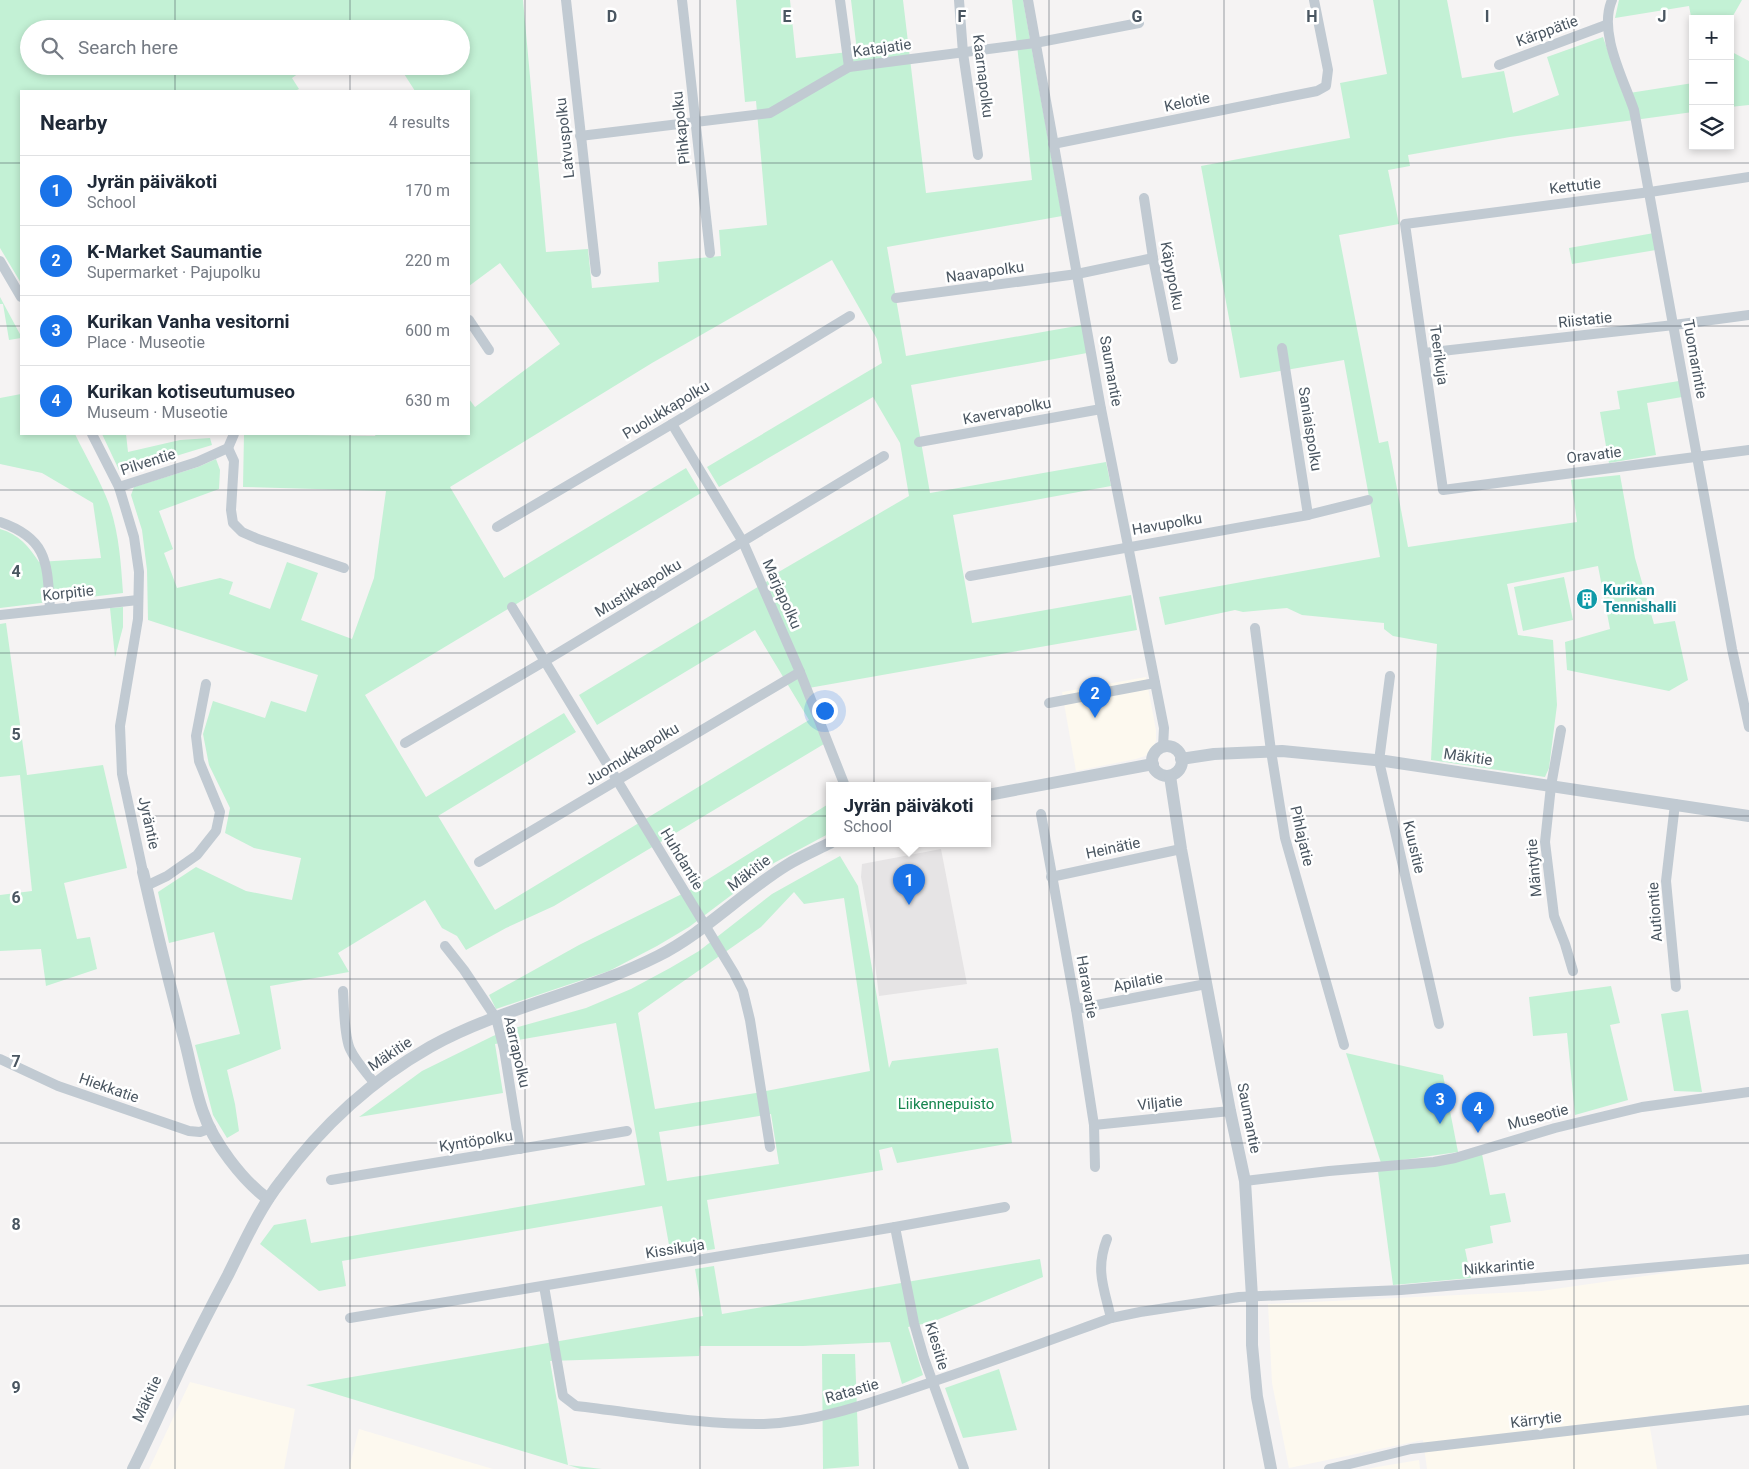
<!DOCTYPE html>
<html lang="en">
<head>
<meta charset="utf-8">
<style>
	body { margin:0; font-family:Roboto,sans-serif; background:#f6f6f7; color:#1f2937 }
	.controls { position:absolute; right:15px; top:15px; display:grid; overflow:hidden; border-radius:0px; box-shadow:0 2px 8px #0003 }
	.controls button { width:45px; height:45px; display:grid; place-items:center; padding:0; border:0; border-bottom:1px solid #e0e1e3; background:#fff; color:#1f2937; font:25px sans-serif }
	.you { position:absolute; left:824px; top:710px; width:18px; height:18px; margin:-12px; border:4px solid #fff; border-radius:50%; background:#1a73e8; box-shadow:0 0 0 8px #1a73e833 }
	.badge { display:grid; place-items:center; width:32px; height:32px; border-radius:50%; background:#1a73e8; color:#fff; font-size:16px; font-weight:700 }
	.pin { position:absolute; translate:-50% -41px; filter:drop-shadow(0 1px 2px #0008) }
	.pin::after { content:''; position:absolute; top:26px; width:18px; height:15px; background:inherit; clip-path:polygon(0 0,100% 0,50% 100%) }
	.popup { position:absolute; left:826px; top:782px; width:165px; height:65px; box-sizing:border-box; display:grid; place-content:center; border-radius:0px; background:#fff; filter:drop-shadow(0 1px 4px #0005); font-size:16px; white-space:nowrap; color:#747a83 }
	.popup b { font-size:19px; color:#1f2937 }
	.popup::after { content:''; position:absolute; left:50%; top:100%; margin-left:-10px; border:10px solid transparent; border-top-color:#fff }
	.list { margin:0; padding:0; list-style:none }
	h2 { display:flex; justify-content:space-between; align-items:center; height:65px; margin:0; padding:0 20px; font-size:21px }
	h2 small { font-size:16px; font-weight:400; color:#747a83 }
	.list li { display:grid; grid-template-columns:32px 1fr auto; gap:15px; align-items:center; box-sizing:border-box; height:70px; padding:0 20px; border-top:1px solid #e0e1e3 }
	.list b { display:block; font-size:19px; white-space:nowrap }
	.list p { margin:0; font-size:16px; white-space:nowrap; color:#747a83 }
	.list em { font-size:16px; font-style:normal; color:#747a83 }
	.icon { flex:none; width:28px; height:28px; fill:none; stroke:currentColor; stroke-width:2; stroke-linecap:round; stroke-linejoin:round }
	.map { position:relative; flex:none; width:1749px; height:1469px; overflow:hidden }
	.search { position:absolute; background:#fff; box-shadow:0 2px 8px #0003; left:20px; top:20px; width:450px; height:55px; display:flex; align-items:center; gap:12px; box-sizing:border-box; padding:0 18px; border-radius:28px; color:#747a83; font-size:19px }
	.panel { position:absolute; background:#fff; box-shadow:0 2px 8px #0003; left:20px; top:90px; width:450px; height:345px; border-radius:0px }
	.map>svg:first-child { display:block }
	.commercial { fill:#fdf9ef }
	.education { fill:#e6e4e5 }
	.green { fill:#c3f1d5; fill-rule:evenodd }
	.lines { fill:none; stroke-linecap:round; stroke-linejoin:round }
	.minor { stroke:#c1cad2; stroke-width:10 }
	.tertiary { stroke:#c1cad2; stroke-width:12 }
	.grid { fill:none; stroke:#4a5661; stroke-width:1; stroke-opacity:0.55 }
	.labels { text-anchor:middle; stroke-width:5; stroke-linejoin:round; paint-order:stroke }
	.street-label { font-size:15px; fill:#4a5661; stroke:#fff }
	.culture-label { font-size:15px; font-weight:bold; fill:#0d838f; stroke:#fff; text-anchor:start }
	.park-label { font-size:15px; fill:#17864f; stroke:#fff }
	.grid-label { font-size:16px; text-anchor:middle; font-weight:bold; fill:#4a5661; stroke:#fff; stroke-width:5; stroke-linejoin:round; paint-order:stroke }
</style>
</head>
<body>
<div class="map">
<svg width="1749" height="1469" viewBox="0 0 1749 1469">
	<rect width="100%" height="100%" fill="#f5f3f3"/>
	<g class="commercial">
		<path d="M1146,677L1156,730V741L1152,749L1145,756L1136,759L1076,771L1062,692Z"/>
		<path d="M1749,1261V1405L1648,1416L1657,1469H1427L1423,1440L1289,1468L1272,1383L1268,1304L1541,1291Z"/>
		<path d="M190,1382L295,1409L284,1469H149Z"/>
		<path d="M359,1429L476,1464L493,1469H349Z"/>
		<path d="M1419,1460L1420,1469H1368L1377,1467Z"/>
	</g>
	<path class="education" d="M941,849L967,984L879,996L871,932L861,877L862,864Z"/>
	<g class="green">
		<path d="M0,0H523L546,252L588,249L592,288L659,282L658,262L721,256L719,230L767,225L756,101L745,102L736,0H790L796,58L857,51L851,0H903L926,193L1032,180L1012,0H1023L1062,216L887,247L906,356L1082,325L1087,353L911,385L930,493L1106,462L1111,486L953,515L972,623L1131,595L1137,630L803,689L824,744L554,906L506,928L466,950L457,936L442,928L425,900L338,953L349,972L270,986L281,1049L227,1070L235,1104L239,1131L227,1138L213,1115L195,1045L240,1034L214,932L169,943L158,892L196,867L246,891L292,900L301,858L254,848L225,833L230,808L209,765L203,734L213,701L265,718L271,701L306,712L318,675L148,620L147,570L142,530L131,495L134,487L198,467L216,459L220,470L219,489L159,511L173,549L164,553L177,588L220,578L233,582L229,594L270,609L287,562L318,573L301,620L352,639L374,578L386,491L243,487L244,434L375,436L376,434H469V399L475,407L560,344L500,263L469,286V91H415L399,66H461V29H29V66H309L292,78L299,89L295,91H21V283L0,248ZM832,260L877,339L882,363L707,467L719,487L873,397L900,443L909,496L770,577L771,579L579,695L597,725L755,630L809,720L495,910L438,816L576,732L564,713L426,797L365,695L701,493L686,468L504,578L450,487L652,363Z"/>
		<path d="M1373,0H1447L1462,78L1504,71L1513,113L1559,95L1547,57L1603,37L1623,94L1693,83V112L1510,137L1408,155L1410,166L1388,170L1399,224L1339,235L1379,443L1388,441L1408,547L1577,522L1571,480L1620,475L1635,558L1654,624L1675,621L1688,680L1669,691L1567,670L1565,642L1610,629L1598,566L1507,584L1518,635L1553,640L1557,705L1549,768L1545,777L1431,760L1437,644L1393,636L1384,629V623L1302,615L1287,608L1243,612L1235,610L1165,625L1159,597L1380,557L1344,360L1240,378L1201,166L1350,138L1340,83L1387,74Z"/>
		<path d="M1619,0H1742L1730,21V19H1693V27L1689,6L1615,18Z"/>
		<path d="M1730,51L1749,61V105L1730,107Z"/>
		<path d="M1654,233L1656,250L1572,264L1569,248Z"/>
		<path d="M0,297L21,336V338L9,340L3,304H0Z"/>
		<path d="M1679,381L1682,397L1647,403L1656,455L1609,463L1600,412L1620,409L1617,391Z"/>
		<path d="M21,394V434H75C86,457 100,480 109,504C119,533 121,563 123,593L0,608V529C19,534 29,547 39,562L101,558L93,503L42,473L0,464V398Z"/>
		<path d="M102,434H126L128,452L180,440L210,438L212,445L130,470H119Z"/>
		<path d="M1564,577L1573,620L1523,631L1514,587Z"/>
		<path d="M123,607V627L115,657L110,608Z"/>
		<path d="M6,623L27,775L103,765L127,868L64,883L77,939L90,937L97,969L46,986L41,949L0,951V895L32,891L20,775L0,777V624Z"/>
		<path d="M830,803V833L774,863L689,927L657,946L609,971L496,1009L489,995L579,945L694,888Z"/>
		<path d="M840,856L858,886L889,1068L892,1061L998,1048L1012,1143L897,1163L892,1147L879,1150L883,1170L707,1200L715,1249L671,1256L662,1206L342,1261L346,1286L319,1291L260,1244L274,1225L306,1219L311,1243L645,1185L616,1023L495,1044L503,1093L359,1117L422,1071L493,1036L511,1029L586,1008L631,989L670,968L699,951L772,894ZM794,892L804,904L844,898L870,1071L756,1093L655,1109L638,1013L761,927ZM771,1114L779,1164L667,1181L659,1132Z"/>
		<path d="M1611,986L1620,1023L1610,1025L1628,1100L1575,1115L1567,1033L1533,1036L1529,997Z"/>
		<path d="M1688,1010L1702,1092L1674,1091L1661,1014Z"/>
		<path d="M1346,1053L1443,1075L1458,1152L1381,1163Z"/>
		<path d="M1482,1154L1490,1195L1505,1193L1511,1222L1490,1226L1493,1243L1465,1249L1471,1278L1393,1285L1378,1171Z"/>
		<path d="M1040,1259L1043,1277L932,1322L908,1327L923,1375L902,1384L890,1342L803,1346H700L699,1356L550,1361L568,1465L602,1469H581L568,1465L306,1385L703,1316L695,1269L714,1266L722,1314Z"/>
		<path d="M822,1354H855L859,1466L823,1469Z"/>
		<path d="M999,1369L1017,1430L963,1438L945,1388Z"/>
	</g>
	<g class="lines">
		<g class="minor">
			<path d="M566,0L596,272"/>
			<path d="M682,0L710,253"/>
			<path d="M840,0L849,67"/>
			<path d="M959,0L963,53L978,155"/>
			<path d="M1028,0L1101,409L1164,728L1163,747"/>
			<path d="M1612,0C1598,32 1623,78 1634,110L1732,649L1749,727"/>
			<path d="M1499,65L1606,25"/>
			<path d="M580,136L770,113L849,67L1035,43L1139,23"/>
			<path d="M1053,144L1317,91L1326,86L1328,70L1314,0"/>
			<path d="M1749,177L1650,192L1405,224L1443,490L1749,450"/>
			<path d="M1144,198L1153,258L1173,359"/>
			<path d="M0,261L21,297"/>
			<path d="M896,298L1077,274L1153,258"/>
			<path d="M469,320L489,350"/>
			<path d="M1282,348L1308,515"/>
			<path d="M1424,353L1674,325L1749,315"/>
			<path d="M672,424L743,542L800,672L845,786"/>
			<path d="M92,434L119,487L134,537L139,572L138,619L120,726L122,774L143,872"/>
			<path d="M919,442L1101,409"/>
			<path d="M228,448L234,461L231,510L233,523L242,532L258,539L344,568"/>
			<path d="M119,487L197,462L228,448L234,434"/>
			<path d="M0,522C49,539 47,564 50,609"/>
			<path d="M497,527L672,424L850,316"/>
			<path d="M970,576L1308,515L1368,500"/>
			<path d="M512,607L734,973L743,991L750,1020L770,1147"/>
			<path d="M0,615L138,600"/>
			<path d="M1255,628L1271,751L1285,838L1344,1045"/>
			<path d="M1390,676L1379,761L1439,1024"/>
			<path d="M1049,703L1155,683"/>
			<path d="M1561,730L1551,786L1545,842L1554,916L1565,944L1573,971"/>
			<path d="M405,743L545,661L884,456"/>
			<path d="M1675,804L1666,881L1676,987"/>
			<path d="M1041,814L1076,1009L1094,1125L1095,1167"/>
			<path d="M479,862L800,672"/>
			<path d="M1051,877L1181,849"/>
			<path d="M146,886L167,876L197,855L216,831L220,812L199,761L196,736L206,684"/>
			<path d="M445,946L464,970L496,1018L504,1049L520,1149"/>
			<path d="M343,991C344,1006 344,1036 350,1049C356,1062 367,1073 375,1084"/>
			<path d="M1076,1009L1206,984"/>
			<path d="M0,1059L58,1086L189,1131L200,1132L211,1128"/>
			<path d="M1094,1125L1230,1111"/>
			<path d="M331,1180L627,1131"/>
			<path d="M1245,1181L1329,1171L1434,1162L1455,1158L1555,1128L1642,1107L1749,1092"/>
			<path d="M895,1227L914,1323L924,1358L964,1469"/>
			<path d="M1107,1239C1095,1270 1104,1288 1111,1318"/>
			<path d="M544,1286L563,1396L576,1406C638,1413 702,1425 764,1424C815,1422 864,1405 911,1389C978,1367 1045,1342 1111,1318L1140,1312L1239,1297L1401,1290L1749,1259"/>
			<path d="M350,1318L895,1227L1005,1207"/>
			<path d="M1329,1469L1411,1449L1749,1410"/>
		</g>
		<g class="tertiary">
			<circle cx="1167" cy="761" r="15"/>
			<path d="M1181,759L1214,754L1282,751L1385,761L1749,816"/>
			<path d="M1170,776L1181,849L1230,1111L1245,1181L1252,1297V1345L1257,1397L1271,1469"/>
			<path d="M988,795L1153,764"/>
			<path d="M143,872C156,929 170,986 185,1042C191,1065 195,1090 203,1112C213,1142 243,1181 268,1199"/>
			<path d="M133,1469C150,1435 165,1401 181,1367C196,1336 212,1305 228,1275C244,1243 259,1209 281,1181C321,1127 372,1080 430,1047C502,1007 585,993 658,956C704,933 743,892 787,865C800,857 816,850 830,843"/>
		</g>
	</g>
	<path class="grid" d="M175,0V29M350,0V29M525,0V1469M700,0V1469M874,0V1469M1049,0V1469M1224,0V1469M1399,0V1469M1574,0V1469M175,66V91M350,66V91M0,163H21M469,163H1749M0,326H21M469,326H1749M175,434V1469M350,434V1469M0,490H1749M0,653H1749M0,816H1749M0,979H1749M0,1143H1749M0,1306H1749"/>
	<defs>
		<g id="building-disc" transform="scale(1.125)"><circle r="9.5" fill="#0f9aa8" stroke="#fff"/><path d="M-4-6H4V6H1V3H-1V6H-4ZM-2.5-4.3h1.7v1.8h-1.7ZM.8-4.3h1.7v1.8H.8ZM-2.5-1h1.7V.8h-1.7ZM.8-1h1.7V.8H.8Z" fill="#fff"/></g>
	</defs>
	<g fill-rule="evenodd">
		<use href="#building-disc" x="1587" y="599"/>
	</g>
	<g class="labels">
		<g class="street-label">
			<text transform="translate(1547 31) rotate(-20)" y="5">Kärppätie</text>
			<text transform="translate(882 48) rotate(-8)" y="5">Katajatie</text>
			<text transform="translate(983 76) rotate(83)" y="5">Kaarnapolku</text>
			<text transform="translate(1187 102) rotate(-12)" y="5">Kelotie</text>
			<text transform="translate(681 128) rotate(-96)" y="5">Pihkapolku</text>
			<text transform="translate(565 138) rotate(-96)" y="5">Latvuspolku</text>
			<text transform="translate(1575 186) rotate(-7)" y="5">Kettutie</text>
			<text transform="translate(985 272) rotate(-8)" y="5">Naavapolku</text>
			<text transform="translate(1172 276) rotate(79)" y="5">Käpypolku</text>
			<text transform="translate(1585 320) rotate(-6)" y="5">Riistatie</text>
			<text transform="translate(1439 355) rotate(82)" y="5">Teerikuja</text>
			<text transform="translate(1695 359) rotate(80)" y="5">Tuomarintie</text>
			<text transform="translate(1111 371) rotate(80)" y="5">Saumantie</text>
			<text transform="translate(666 410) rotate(-31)" y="5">Puolukkapolku</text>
			<text transform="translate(1007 411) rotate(-11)" y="5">Kavervapolku</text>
			<text transform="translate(1310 429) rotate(81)" y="5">Saniaispolku</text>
			<text transform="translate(1594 455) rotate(-7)" y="5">Oravatie</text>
			<text transform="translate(148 462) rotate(-18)" y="5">Pilventie</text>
			<text transform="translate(1167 524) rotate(-10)" y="5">Havupolku</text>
			<text transform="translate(638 588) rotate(-31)" y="5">Mustikkapolku</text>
			<text transform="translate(68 593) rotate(-6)" y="5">Korpitie</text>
			<text transform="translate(782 594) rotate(66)" y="5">Marjapolku</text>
			<text transform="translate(632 754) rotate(-31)" y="5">Juomukkapolku</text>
			<text transform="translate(1468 757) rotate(8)" y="5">Mäkitie</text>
			<text transform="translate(149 823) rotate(78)" y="5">Jyräntie</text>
			<text transform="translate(1302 836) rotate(77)" y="5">Pihlajatie</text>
			<text transform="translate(1414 847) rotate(77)" y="5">Kuusitie</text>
			<text transform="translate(1113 848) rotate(-12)" y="5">Heinätie</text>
			<text transform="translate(682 859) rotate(59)" y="5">Huhdantie</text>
			<text transform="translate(1534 868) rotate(-95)" y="5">Mäntytie</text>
			<text transform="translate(749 873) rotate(-37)" y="5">Mäkitie</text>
			<text transform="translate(1655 912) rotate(-94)" y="5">Autiontie</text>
			<text transform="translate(1138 982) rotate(-11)" y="5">Apilatie</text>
			<text transform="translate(1087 987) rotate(80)" y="5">Haravatie</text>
			<text transform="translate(517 1052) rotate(77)" y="5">Aarrapolku</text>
			<text transform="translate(390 1054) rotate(-34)" y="5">Mäkitie</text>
			<text transform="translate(109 1088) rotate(19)" y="5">Hiekkatie</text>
			<text transform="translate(1160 1103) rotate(-6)" y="5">Viljatie</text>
			<text transform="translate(1538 1117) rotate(-15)" y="5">Museotie</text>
			<text transform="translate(1249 1118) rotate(79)" y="5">Saumantie</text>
			<text transform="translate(476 1141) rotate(-9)" y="5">Kyntöpolku</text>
			<text transform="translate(675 1249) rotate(-9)" y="5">Kissikuja</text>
			<text transform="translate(1499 1267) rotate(-5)" y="5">Nikkarintie</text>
			<text transform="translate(937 1346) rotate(73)" y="5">Kiesitie</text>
			<text transform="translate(852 1391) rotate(-16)" y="5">Ratastie</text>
			<text transform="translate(147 1399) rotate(-65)" y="5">Mäkitie</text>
			<text transform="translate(1536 1420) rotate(-7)" y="5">Kärrytie</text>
		</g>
		<g class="culture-label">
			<text x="1603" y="595">Kurikan<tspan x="1603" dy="17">Tennishalli</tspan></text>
		</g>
		<g class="park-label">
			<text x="946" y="1109">Liikennepuisto</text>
		</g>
	</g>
	<g class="grid-label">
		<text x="612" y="22">D</text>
		<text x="787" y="22">E</text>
		<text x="962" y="22">F</text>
		<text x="1137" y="22">G</text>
		<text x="1312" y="22">H</text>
		<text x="1487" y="22">I</text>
		<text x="1662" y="22">J</text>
		<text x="16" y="577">4</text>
		<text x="16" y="740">5</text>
		<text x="16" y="903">6</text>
		<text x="16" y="1067">7</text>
		<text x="16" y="1230">8</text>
		<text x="16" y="1393">9</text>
	</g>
</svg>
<div class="controls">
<button>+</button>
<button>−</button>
<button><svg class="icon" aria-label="layers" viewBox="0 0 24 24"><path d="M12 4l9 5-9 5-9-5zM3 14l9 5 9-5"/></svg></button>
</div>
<div class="you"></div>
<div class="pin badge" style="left:909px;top:905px">1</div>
<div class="popup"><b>Jyrän päiväkoti</b>School</div>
<div class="pin badge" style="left:1095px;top:718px">2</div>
<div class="pin badge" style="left:1440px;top:1124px">3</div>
<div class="pin badge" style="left:1478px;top:1133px">4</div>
<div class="search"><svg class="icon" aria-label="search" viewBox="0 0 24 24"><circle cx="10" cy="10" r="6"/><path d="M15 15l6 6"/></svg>Search here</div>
<section class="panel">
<h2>Nearby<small>4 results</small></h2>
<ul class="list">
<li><span class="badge">1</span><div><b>Jyrän päiväkoti</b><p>School</p></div><em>170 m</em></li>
<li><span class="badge">2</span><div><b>K-Market Saumantie</b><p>Supermarket · Pajupolku</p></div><em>220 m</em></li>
<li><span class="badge">3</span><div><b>Kurikan Vanha vesitorni</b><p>Place · Museotie</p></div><em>600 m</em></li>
<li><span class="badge">4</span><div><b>Kurikan kotiseutumuseo</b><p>Museum · Museotie</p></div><em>630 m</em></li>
</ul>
</section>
</div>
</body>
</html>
